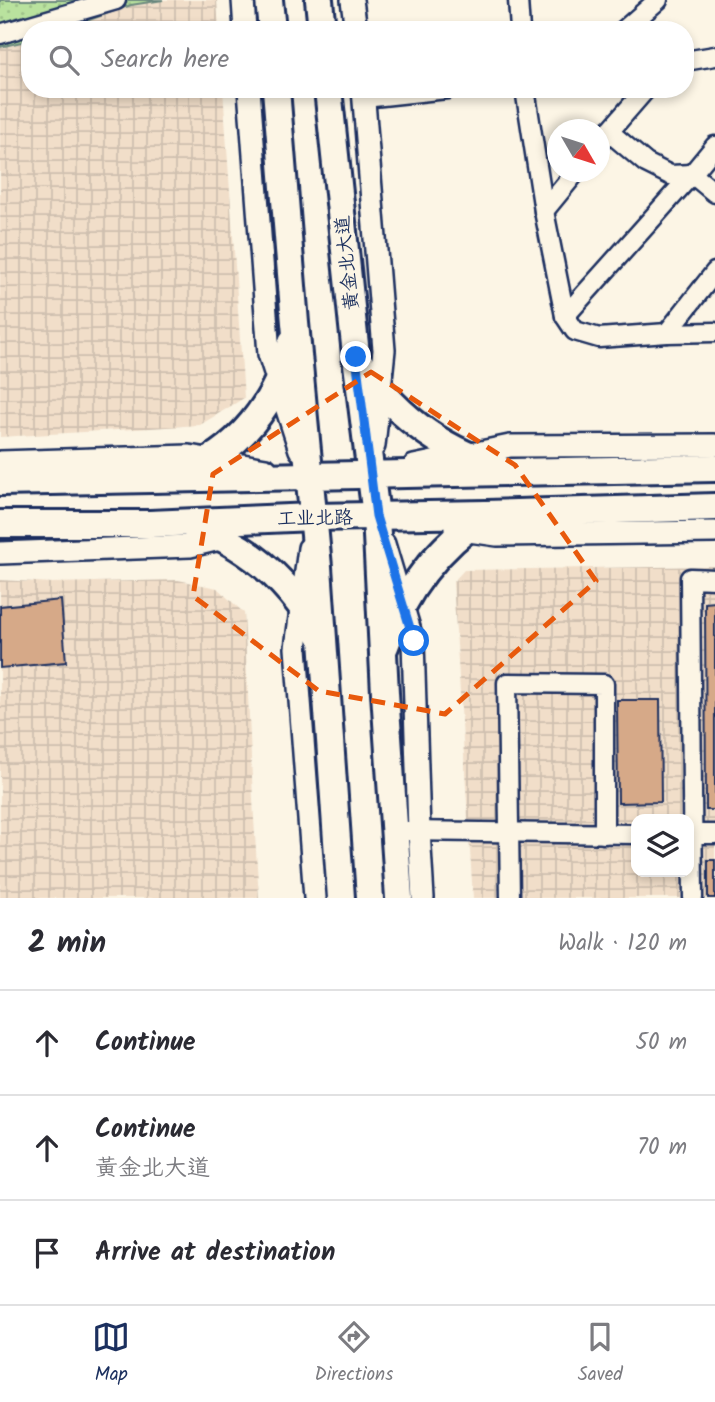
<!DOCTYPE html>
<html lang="en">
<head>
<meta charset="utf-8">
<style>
	body { margin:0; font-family:Kalam,"LXGW WenKai TC",sans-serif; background:#f7f7f7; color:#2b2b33 }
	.controls { position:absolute; right:21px; bottom:21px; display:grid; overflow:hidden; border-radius:14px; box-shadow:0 4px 10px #0003 }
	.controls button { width:63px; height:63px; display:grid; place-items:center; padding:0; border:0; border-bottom:2px solid #e1e1e2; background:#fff; color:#2b2b33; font:35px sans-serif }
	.compass { position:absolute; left:547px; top:119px; width:63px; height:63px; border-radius:50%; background:#fff; box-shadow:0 4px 10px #0003; rotate:129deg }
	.stop { position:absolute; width:21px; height:21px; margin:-16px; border:5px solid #1a73e8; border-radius:50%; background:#fff }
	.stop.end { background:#1a73e8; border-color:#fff; box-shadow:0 2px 7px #0008 }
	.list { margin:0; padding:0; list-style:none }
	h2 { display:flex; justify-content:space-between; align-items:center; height:91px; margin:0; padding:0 28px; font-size:30px }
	h2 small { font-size:23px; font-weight:400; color:#7c7c81 }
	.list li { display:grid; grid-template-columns:46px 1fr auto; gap:21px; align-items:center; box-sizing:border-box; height:105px; padding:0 28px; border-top:2px solid #e1e1e2 }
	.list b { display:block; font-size:26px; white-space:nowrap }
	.list p { margin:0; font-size:23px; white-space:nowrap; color:#7c7c81 }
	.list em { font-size:23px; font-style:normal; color:#7c7c81 }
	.icon { flex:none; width:38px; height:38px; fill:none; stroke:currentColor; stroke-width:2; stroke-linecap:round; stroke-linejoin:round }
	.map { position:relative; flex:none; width:715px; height:898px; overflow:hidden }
	.search { position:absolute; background:#fff; box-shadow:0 4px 10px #0003; left:21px; right:21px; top:21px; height:77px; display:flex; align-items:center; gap:18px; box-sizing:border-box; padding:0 24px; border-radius:28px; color:#7c7c81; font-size:26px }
	.sheet { height:406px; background:#fff }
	nav { display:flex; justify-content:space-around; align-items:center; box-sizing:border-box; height:98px; border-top:2px solid #e1e1e2; background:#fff; font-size:19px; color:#7c7c81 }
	nav a { display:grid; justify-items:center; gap:4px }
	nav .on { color:#1b2f5e }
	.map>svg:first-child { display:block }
	.industrial { fill:url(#industrial-grid); fill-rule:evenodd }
	.park { fill:url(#park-dots); stroke:#6a887e; stroke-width:2 }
	.building { fill:#d6a988; stroke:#1b2f5e; stroke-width:2 }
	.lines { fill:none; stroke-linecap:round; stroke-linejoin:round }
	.minor-casing { stroke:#1b2f5e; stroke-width:23 }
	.tertiary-casing { stroke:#1b2f5e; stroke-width:26 }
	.primary-casing { stroke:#1b2f5e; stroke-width:32 }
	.minor { stroke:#fcf5e5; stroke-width:18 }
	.tertiary { stroke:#fcf5e5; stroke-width:21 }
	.primary { stroke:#fcf5e5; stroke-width:26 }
	.route { stroke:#1a73e8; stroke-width:9 }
	.marked { fill:none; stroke:#e8590c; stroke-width:5; stroke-dasharray:14 9; stroke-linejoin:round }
	.labels { text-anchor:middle; stroke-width:7; stroke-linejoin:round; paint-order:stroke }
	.street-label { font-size:19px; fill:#1b2f5e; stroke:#fcf5e5 }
</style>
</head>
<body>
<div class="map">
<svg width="715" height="898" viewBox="0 0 715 898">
	<defs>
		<pattern id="industrial-grid" width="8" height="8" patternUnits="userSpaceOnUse" patternTransform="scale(1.75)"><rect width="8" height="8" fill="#f1dec9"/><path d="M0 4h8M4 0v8" fill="none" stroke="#cebfaf"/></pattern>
		<pattern id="park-dots" width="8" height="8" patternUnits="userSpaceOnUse" patternTransform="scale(1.75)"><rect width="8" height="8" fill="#b9e29e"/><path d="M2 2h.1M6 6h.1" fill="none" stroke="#9ec28a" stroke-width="1.8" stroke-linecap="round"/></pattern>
	</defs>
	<rect width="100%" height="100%" fill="#fcf5e5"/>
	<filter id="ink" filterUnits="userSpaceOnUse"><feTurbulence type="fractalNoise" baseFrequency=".0143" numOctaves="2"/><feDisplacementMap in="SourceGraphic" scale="14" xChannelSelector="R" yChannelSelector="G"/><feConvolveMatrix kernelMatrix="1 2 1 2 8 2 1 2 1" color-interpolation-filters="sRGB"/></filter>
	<g filter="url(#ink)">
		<g class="industrial">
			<path d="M163,0H217L219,30H61L131,5Z"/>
			<path d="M30,40V89H223L244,398L200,425L0,437V47Z"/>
			<path d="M715,566V898H473L453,582L464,570ZM636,819H689V872H636Z"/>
			<path d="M0,580L53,583L178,580L217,588L244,613L254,819L259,898H0Z"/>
		</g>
		<path class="park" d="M0,0H163L131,5L61,30H30V40L0,47Z"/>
		<g class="building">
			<path d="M61,600L66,662L0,668V606Z"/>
			<path d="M715,602V810H706L705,603Z"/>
			<path d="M617,700H660L661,802L618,803Z"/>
			<rect x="708" y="860" width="7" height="38"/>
		</g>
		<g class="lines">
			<g class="minor-casing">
				<g id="minor">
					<path d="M518,0L520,30"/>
					<path d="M624,30L658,0"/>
					<path d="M0,34L116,0"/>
					<path d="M685,61L715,56"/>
					<path d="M525,89L544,211L565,316L575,331L599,338L667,333L715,332"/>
					<path d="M364,98L447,89"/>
					<path d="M608,131L646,163L670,175L692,174L715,193"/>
					<path d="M600,142L646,89"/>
					<path d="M544,211L576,172"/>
					<path d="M565,316L692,174L715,146"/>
					<path d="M667,333L715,272"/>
					<path d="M406,831L636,834"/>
					<path d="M689,834H715"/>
					<path d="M510,898L507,683L604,684V834"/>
					<path d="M693,898L690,578L715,579"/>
				</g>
			</g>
			<g class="tertiary-casing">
				<g id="tertiary">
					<path d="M243,0L245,30"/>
					<path d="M352,0L356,30"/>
					<path d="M249,89L269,354L300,450"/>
					<path d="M363,89L384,350L374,446"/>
					<path d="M0,462L189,456L266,469"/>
					<path d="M414,466L510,446L715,445"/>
					<path d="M455,529L497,535L715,532"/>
					<path d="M384,544L413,641L419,831L423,898"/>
					<path d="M309,548L296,648L315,898"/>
					<path d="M0,553L190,546L228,537"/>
				</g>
			</g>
			<g class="primary-casing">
				<g id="primary">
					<path d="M269,0L272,30"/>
					<path d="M319,0L322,30"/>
					<path d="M276,89L295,323L318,567L341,898"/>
					<path d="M328,89L357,364L376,516L385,693L399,898"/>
					<path d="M358,360C391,411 438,448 496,466"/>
					<path d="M179,474C238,454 277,402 292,342"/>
					<path d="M0,482L715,468"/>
					<path d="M0,524H150L313,517L487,514L715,507"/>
					<path d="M192,525C249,545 292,584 321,637"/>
					<path d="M385,646C404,590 439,546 487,514"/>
				</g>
			</g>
			<use href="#minor" class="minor"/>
			<use href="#tertiary" class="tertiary"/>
			<use href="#primary" class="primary"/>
		</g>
	</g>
	<g class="lines" filter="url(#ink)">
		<path class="route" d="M356,357L376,516L414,641"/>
	</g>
	<path class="marked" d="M371,372L515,465L596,581L445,714L319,691L193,596L213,474Z"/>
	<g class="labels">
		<g class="street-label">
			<text transform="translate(346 263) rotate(-96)" y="7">黄金北大道</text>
			<text transform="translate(315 517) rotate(-1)" y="7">工业北路</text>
		</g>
	</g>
</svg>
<div class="controls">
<button><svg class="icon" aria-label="layers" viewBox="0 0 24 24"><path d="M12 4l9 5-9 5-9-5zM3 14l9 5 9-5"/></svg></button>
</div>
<svg class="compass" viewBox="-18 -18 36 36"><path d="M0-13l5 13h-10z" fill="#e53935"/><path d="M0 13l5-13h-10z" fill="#7c7c81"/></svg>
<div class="stop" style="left:414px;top:641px"></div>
<div class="stop end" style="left:356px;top:357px"></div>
<div class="search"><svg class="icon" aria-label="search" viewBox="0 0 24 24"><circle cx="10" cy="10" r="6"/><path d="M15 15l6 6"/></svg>Search here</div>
</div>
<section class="sheet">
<h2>2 min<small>Walk · 120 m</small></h2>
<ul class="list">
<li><svg class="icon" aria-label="ahead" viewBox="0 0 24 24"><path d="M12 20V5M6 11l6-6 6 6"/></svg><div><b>Continue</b></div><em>50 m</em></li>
<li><svg class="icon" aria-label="ahead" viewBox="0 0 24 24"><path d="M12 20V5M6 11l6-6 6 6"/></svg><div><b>Continue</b><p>黄金北大道</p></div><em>70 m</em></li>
<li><svg class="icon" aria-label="arrive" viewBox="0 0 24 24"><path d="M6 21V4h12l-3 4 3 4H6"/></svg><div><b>Arrive at destination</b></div></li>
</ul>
</section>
<nav>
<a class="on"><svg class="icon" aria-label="map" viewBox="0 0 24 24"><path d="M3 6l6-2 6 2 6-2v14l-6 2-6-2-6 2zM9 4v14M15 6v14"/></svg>Map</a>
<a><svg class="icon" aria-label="directions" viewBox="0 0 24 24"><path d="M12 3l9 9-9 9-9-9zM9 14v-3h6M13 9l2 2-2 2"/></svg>Directions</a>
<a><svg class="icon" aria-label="saved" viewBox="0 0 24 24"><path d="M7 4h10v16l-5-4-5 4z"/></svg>Saved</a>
</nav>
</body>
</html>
